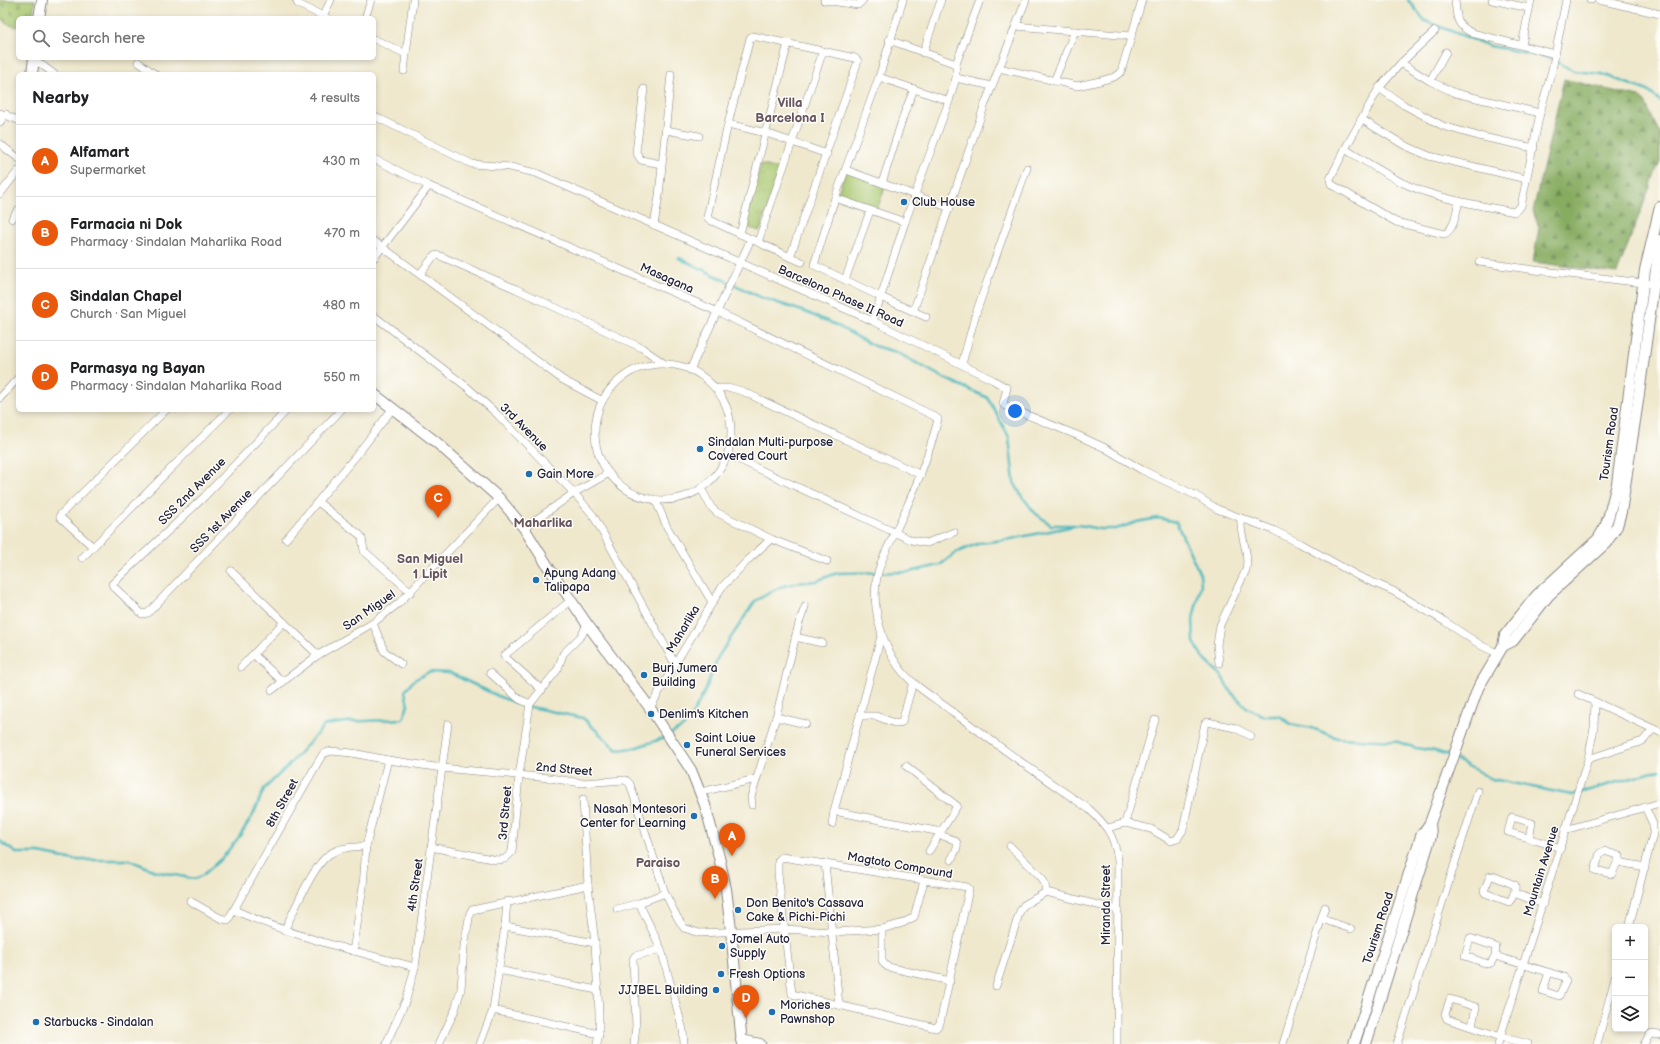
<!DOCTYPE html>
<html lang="en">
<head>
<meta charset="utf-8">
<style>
	body { margin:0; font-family:"Balsamiq Sans",sans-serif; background:#f6f6f6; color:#202124 }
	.controls { position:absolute; right:12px; bottom:12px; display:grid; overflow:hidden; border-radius:6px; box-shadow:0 2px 6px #0003 }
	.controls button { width:36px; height:36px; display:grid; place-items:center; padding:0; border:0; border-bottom:1px solid #e0e0e0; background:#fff; color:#202124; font:20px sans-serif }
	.you { position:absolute; left:1015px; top:411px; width:14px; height:14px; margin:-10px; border:3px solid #fff; border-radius:50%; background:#1a73e8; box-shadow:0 0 0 6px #1a73e833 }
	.badge { display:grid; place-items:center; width:26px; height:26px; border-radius:50%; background:#ea580c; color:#fff; font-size:13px; font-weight:700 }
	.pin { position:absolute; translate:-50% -33px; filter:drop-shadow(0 1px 2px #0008) }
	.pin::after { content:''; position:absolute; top:21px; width:14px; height:12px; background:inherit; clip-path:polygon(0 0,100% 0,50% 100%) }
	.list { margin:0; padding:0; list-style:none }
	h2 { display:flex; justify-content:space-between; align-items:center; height:52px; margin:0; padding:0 16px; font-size:17px }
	h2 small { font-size:13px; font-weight:400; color:#757577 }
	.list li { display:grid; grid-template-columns:26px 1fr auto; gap:12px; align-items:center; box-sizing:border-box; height:72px; padding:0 16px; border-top:1px solid #e0e0e0 }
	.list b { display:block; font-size:15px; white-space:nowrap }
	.list p { margin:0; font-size:13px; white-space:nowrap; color:#757577 }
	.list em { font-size:13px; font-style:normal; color:#757577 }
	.icon { flex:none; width:22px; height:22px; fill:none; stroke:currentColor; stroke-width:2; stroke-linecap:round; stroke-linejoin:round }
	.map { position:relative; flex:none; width:1660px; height:1044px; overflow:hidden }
	.search { position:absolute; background:#fff; box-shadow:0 2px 6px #0003; left:16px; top:16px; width:360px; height:44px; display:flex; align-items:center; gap:10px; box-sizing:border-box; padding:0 14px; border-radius:6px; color:#757577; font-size:15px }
	.panel { position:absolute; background:#fff; box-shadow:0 2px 6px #0003; left:16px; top:72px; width:360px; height:340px; border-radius:6px }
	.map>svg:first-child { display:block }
	.grass { fill:url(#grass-tufts); stroke:#657454 }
	.forest { fill:url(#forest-firs); stroke:#54674e }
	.cemetery { fill:url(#cemetery-stones); stroke:#657454 }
	.pitch { fill:#a8c76e; stroke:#657454 }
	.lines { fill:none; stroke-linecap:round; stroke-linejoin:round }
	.stream { stroke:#48b8be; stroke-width:2.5 }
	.street-casing { stroke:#888584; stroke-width:8 }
	.secondary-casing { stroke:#888584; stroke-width:12 }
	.street { stroke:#fff; stroke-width:7 }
	.secondary { stroke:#fff; stroke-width:10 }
	.poi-dot { fill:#1f6fb2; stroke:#fdfcf7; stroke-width:1.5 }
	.labels { text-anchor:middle; stroke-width:3; stroke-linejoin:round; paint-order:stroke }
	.poi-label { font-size:12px; fill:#22223b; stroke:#fdfcf7; text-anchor:start }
	.street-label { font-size:12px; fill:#22223b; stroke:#fdfcf7 }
	.neighbourhood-label { font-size:13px; font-weight:bold; fill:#67565f; stroke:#fdfcf7 }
</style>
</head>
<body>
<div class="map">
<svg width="1660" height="1044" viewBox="0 0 1660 1044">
	<defs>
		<pattern id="grass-tufts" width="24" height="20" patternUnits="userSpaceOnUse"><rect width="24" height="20" fill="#a8c76e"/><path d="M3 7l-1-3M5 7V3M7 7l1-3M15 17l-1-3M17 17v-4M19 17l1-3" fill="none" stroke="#90ab60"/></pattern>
		<pattern id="forest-firs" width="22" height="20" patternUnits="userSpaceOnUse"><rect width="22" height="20" fill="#86ac61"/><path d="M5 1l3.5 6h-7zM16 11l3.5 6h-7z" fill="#6d8c51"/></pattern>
		<pattern id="cemetery-stones" width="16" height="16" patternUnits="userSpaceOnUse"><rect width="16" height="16" fill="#a8c76e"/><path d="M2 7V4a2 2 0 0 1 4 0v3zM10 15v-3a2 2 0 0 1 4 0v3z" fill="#90ab60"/></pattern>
	</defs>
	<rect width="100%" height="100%" fill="#fdfcf7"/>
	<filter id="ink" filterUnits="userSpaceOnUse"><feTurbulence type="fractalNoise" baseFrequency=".025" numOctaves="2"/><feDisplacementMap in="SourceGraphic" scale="8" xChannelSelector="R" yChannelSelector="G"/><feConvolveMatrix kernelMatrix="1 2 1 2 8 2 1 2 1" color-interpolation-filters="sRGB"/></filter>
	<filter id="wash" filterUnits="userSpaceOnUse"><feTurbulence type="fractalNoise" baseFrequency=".012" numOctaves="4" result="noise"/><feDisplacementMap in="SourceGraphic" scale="16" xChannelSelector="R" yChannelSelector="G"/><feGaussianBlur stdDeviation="0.9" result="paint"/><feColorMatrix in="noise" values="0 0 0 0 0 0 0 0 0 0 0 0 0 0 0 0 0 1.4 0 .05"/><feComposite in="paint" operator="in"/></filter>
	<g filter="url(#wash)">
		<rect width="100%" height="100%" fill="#efe8cd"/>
		<path class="grass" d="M761,164L780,170L760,231L743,226Z"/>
		<path class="forest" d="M1564,79L1643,98L1660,134V161L1617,273L1533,262L1539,228L1533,211Z"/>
		<path class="cemetery" d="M0,0H35L32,18H18V27L6,24L0,16Z"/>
		<path class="pitch" d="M846,171L886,185L876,212L836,198Z"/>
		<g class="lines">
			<g class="stream">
				<path d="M1408,0L1425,21L1490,46L1547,57L1574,71L1602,74L1648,91L1660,101"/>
				<path d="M679,258L760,297L805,312L834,324L874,346L896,352L944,378L988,398L1009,437L1014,482L1021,495L1035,513L1051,525H1074"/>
				<path d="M1657,291L1660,299"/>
				<path d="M1079,525L1099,529H1116L1137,522L1158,518L1176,522L1200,574L1201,584L1193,619L1194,642L1203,658L1221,675L1230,691L1246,707L1264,716H1280L1290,724L1312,728L1338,738L1395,741L1416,748L1435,751L1451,756"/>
				<path d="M671,734L683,727L690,719L705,691L718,657L755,601L780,587L796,583L816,581L837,573L909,572L940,565L957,552L980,543L1011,539L1079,525"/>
				<path d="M1455,759L1492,779L1572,795L1660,770"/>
				<path d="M0,841L16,853H39L74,860H130L155,871L195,879L203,875L222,858L239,837L253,815L264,789L288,766L325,725L346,722L403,719L408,705L405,691L414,680L429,672L450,673L500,697L521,705L583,718L617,750L634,748L667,737"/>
			</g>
		</g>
	</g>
	<g filter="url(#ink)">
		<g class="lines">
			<g class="street-casing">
				<g id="street">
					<path d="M296,0L298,4L327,18"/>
					<path d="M824,0L858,5L863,0"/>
					<path d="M903,0L879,77L835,198L814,265L881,297L926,317"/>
					<path d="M1455,0C1457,17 1455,24 1472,33L1555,54"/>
					<path d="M1492,0L1529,8"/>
					<path d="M1590,0H1591"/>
					<path d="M1599,0L1660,14"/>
					<path d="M323,16L331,0"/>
					<path d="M365,18L371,0"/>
					<path d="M1016,26L1131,36"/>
					<path d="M1435,31L1401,63L1379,88L1345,149C1363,160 1382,172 1401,182C1432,198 1479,205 1514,212L1521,206L1540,113L1552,70L1566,0"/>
					<path d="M753,36L855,58L858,61L790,257L710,220L707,217L728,124L750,38Z"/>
					<path d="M374,39L406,54L413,0"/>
					<path d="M889,40L956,64"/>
					<path d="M1522,45L1531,0"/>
					<path d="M923,53L941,0"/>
					<path d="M34,59L54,74"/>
					<path d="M138,62L155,74"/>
					<path d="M1401,63L1430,81L1455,93L1540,113"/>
					<path d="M999,68L1077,86L1100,81L1114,77L1121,72L1142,0"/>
					<path d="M404,71L406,54"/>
					<path d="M879,77L949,101"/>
					<path d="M956,78L992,86"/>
					<path d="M1054,81L1075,31"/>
					<path d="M1430,81L1446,52"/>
					<path d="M1379,88L1404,105L1443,126L1478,136L1534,148"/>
					<path d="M644,89L636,152L641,160L661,164"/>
					<path d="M0,113L18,120"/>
					<path d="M374,116L472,164L510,167L536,173L873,321L993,380L1007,388L1003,404L1005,406L1079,436L1105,448L1142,470L1195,495L1217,509L1273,530L1299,543L1358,576L1393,591L1444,621L1482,646L1499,654"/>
					<path d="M1361,119L1404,145L1429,156L1526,179"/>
					<path d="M0,122L6,114"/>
					<path d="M728,124L766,133L827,154"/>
					<path d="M666,130L699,136"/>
					<path d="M0,144L18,158"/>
					<path d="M1345,149L1330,179L1331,184L1396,222L1444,234C1455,230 1456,211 1459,201"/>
					<path d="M374,159L429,186L718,312L932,415L938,419C929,456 915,490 899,524C892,541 880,558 877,577C871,606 881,642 898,666C911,685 935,698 953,712C998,746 1043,778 1089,809C1107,826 1114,835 1118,860L1117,1044"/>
					<path d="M846,170L950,208"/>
					<path d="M882,183L904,114L914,89"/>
					<path d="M0,194L18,171"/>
					<path d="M835,198L905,222"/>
					<path d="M12,219L18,210"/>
					<path d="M654,225L659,196L671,74"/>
					<path d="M740,234L788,43"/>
					<path d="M374,241L563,380L601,400"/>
					<path d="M758,242L823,51"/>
					<path d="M790,257L802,262"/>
					<path d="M374,258L429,186"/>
					<path d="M1479,262L1535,270L1660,285"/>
					<path d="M420,274L434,256L438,255L516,289L642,348L665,364"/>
					<path d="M845,280L870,211"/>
					<path d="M913,312L985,104L1026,0"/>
					<path d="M374,316L467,387L498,415L574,493L593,515L675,664"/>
					<path d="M873,321L905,222L949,101L956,78V64L980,0"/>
					<circle cx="663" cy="432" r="68"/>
					<path d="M962,364L976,313L1027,168"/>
					<path d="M690,370L751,239"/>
					<path d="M719,388H731L742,391L921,475"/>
					<path d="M0,398L18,378"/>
					<path d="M287,410L204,497L112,584L113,586L142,614L148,613L341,410"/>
					<path d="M729,455L911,540L927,543L954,532"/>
					<path d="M702,490L711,507L716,512L771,539L827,561"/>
					<path d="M656,501L667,527L712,602"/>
					<path d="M318,502L360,535L362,538L364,551L411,592"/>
					<path d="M524,528L574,493L609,473"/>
					<path d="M286,539L356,456L393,408"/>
					<path d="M93,547L60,517V515L166,410"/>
					<path d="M82,558L229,410"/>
					<path d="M231,571L318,655"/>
					<path d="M373,623L384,651L401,664"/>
					<path d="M795,637L822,643"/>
					<path d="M253,654L283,682"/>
					<path d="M1219,663L1217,645L1220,625L1246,570C1250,551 1239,536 1241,518"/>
					<path d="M241,667L284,622"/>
					<path d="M272,690L318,655L373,623L399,603L499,498"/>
					<path d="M542,690L504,656L571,600"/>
					<path d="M1578,694L1660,732"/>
					<path d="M530,704L558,669L563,654L582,635L587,624"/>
					<path d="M650,708L675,664L722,587L748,560L771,539"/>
					<path d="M860,716H876L897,724L902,722L913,682"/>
					<path d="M776,717L806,724"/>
					<path d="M1588,759L1643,741L1653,729"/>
					<path d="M906,766L957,806L929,851"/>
					<path d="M701,792L756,779"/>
					<path d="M583,799L588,885L595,943L599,1013V1034L597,1044"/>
					<path d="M752,805L751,797L776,717L799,623L805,607"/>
					<path d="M834,811L941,832"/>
					<path d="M1125,823L1151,829L1171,841L1177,839L1183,830L1205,723L1208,722L1235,728L1251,736"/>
					<path d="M832,824L834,811L882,633"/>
					<path d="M1108,828L1125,823L1155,720"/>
					<path d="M1565,830L1660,803"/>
					<path d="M939,835C959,841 962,840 951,860"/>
					<path d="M1529,838L1532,823L1512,817L1508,832L1561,848"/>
					<path d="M431,847L497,860L505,859L512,852L519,776L530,704L519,699L490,673"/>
					<path d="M1604,851L1620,856L1612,874L1595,870L1600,853Z"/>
					<path d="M782,857L967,887L969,889L940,1023L936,1028L792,994L778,874V861Z"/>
					<path d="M1618,862L1645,867"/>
					<path d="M825,863L839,1005"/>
					<path d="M1490,876H1493L1515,885C1516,890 1513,898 1509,902L1485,893L1484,891Z"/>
					<path d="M1046,892L1118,910"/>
					<path d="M1514,893L1543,904"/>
					<path d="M190,901L220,918L228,920L318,762L323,754L331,751L352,753L388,760L442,768L550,778L581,783L626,780L630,784L665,893L677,917L684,928L699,933L784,929L833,932L882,929L903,923L914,917L924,881"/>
					<path d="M639,903L661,949L683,1030L684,1044"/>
					<path d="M617,909L639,903L665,893"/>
					<path d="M234,910C292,936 353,951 415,967"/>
					<path d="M1322,919L1351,929"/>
					<path d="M505,926L595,943"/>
					<path d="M1629,927L1653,834V824L1645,807"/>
					<path d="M882,929V960L884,964L888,967L950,981"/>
					<path d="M284,931C293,913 314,863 330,854C340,847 354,847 366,846L388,760"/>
					<path d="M1470,938L1496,947L1495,956L1491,963L1488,964L1465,956Z"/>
					<path d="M353,951L363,887L366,846"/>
					<path d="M1495,956L1564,977L1566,981L1559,996L1543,991L1549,972"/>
					<path d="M498,970L597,990"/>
					<path d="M996,986L1020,911L1024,905L1046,892L1045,884L1042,878L1010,846"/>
					<path d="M493,1010L599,1034"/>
					<path d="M1472,1026L1476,1007L1450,999L1445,1014L1447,1019L1501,1037L1528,1044"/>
					<path d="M386,1044L406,1000L415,967L448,724"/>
					<path d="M439,1044L455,1010L461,989L464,946L470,913L472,910L588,885"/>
					<path d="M480,1044L493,1010L505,926L507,901"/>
					<path d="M634,1044L636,1026L633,959L635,956L661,949"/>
					<path d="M1283,1044L1325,907"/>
					<path d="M1397,1044L1478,791"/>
					<path d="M1498,1044L1588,759L1594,728L1595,702"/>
					<path d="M1597,1044L1615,978"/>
					<path d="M1644,1044L1650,1034L1660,1035"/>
				</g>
			</g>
			<g class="secondary-casing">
				<g id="secondary">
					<path d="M39,18L42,0"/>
					<path d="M32,74L34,58"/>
					<path d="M374,394L436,442L499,498L524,528L549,568L587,624L650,708L691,770L705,805L719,857L726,889L731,930L742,1044"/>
					<path d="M1503,646L1513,641L1549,595L1606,543L1617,526L1621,512L1638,401L1660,240"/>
					<path d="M741,1040L760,1044"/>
					<path d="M1354,1044L1421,836L1430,823L1478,688L1503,646L1505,635L1536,596L1598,539L1605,527L1609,515L1617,484L1645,270L1660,207"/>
					<path d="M1366,1044L1431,836L1430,823"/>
				</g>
			</g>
			<use href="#street" class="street"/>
			<use href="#secondary" class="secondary"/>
		</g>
	</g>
	<g class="poi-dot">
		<circle cx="904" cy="202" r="4"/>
		<circle cx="700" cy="449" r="4"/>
		<circle cx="529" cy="474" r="4"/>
		<circle cx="536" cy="580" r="4"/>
		<circle cx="644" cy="675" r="4"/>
		<circle cx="651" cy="714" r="4"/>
		<circle cx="687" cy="745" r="4"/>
		<circle cx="694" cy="816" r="4"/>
		<circle cx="738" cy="910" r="4"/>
		<circle cx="722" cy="946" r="4"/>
		<circle cx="721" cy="974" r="4"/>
		<circle cx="716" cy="990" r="4"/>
		<circle cx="772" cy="1012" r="4"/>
		<circle cx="36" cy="1022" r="4"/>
	</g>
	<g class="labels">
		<g class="poi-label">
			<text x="912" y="206">Club House</text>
			<text x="708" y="446">Sindalan Multi-purpose<tspan x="708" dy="14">Covered Court</tspan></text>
			<text x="537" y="478">Gain More</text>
			<text x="544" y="577">Apung Adang<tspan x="544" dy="14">Talipapa</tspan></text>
			<text x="652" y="672">Burj Jumera<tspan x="652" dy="14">Building</tspan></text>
			<text x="659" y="718">Denlim's Kitchen</text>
			<text x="695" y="742">Saint Loiue<tspan x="695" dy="14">Funeral Services</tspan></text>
			<text x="686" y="813" text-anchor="end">Nasah Montesori<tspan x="686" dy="14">Center for Learning</tspan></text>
			<text x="746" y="907">Don Benito's Cassava<tspan x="746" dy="14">Cake &amp; Pichi-Pichi</tspan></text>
			<text x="730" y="943">Jomel Auto<tspan x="730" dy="14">Supply</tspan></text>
			<text x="729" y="978">Fresh Options</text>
			<text x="708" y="994" text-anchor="end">JJJBEL Building</text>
			<text x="780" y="1009">Moriches<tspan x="780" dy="14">Pawnshop</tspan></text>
			<text x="44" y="1026">Starbucks - Sindalan</text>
		</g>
		<g class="street-label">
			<text transform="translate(667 278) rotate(24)" y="4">Masagana</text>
			<text transform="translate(841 296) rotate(24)" y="4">Barcelona Phase II Road</text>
			<text transform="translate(524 427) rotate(45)" y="4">3rd Avenue</text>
			<text transform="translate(1609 444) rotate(-82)" y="4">Tourism Road</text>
			<text transform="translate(192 491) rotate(-45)" y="4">SSS 2nd Avenue</text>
			<text transform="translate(221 521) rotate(-46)" y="4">SSS 1st Avenue</text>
			<text transform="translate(369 610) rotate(-35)" y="4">San Miguel</text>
			<text transform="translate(683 629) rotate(-59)" y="4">Maharlika</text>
			<text transform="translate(564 769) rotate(5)" y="4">2nd Street</text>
			<text transform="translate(282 803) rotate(-61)" y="4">8th Street</text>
			<text transform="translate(505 813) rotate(-85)" y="4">3rd Street</text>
			<text transform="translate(900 865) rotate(10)" y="4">Magtoto Compound</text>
			<text transform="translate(1541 871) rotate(-73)" y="4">Mountain Avenue</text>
			<text transform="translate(415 885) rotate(-82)" y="4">4th Street</text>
			<text transform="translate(1106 905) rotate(-90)" y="4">Miranda Street</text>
			<text transform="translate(1378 928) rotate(-72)" y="4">Tourism Road</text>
		</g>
		<g class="neighbourhood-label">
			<text x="790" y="107">Villa<tspan x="790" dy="15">Barcelona I</tspan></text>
			<text x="543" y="527">Maharlika</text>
			<text x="430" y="563">San Miguel<tspan x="430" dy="15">1 Lipit</tspan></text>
			<text x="658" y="867">Paraiso</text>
		</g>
	</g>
</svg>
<div class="controls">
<button>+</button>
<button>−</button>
<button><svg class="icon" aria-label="layers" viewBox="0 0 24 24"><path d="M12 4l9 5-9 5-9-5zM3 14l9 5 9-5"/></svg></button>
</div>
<div class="you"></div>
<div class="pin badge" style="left:732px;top:856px">A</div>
<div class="pin badge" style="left:715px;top:899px">B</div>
<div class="pin badge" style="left:438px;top:518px">C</div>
<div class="pin badge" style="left:746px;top:1018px">D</div>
<div class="search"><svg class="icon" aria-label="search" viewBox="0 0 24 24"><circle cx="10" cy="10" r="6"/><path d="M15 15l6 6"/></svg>Search here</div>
<section class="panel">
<h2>Nearby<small>4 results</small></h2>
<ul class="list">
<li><span class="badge">A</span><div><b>Alfamart</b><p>Supermarket</p></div><em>430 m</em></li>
<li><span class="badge">B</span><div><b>Farmacia ni Dok</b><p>Pharmacy · Sindalan Maharlika Road</p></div><em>470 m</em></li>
<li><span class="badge">C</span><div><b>Sindalan Chapel</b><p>Church · San Miguel</p></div><em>480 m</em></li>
<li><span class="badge">D</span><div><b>Parmasya ng Bayan</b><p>Pharmacy · Sindalan Maharlika Road</p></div><em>550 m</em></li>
</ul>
</section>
</div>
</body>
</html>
